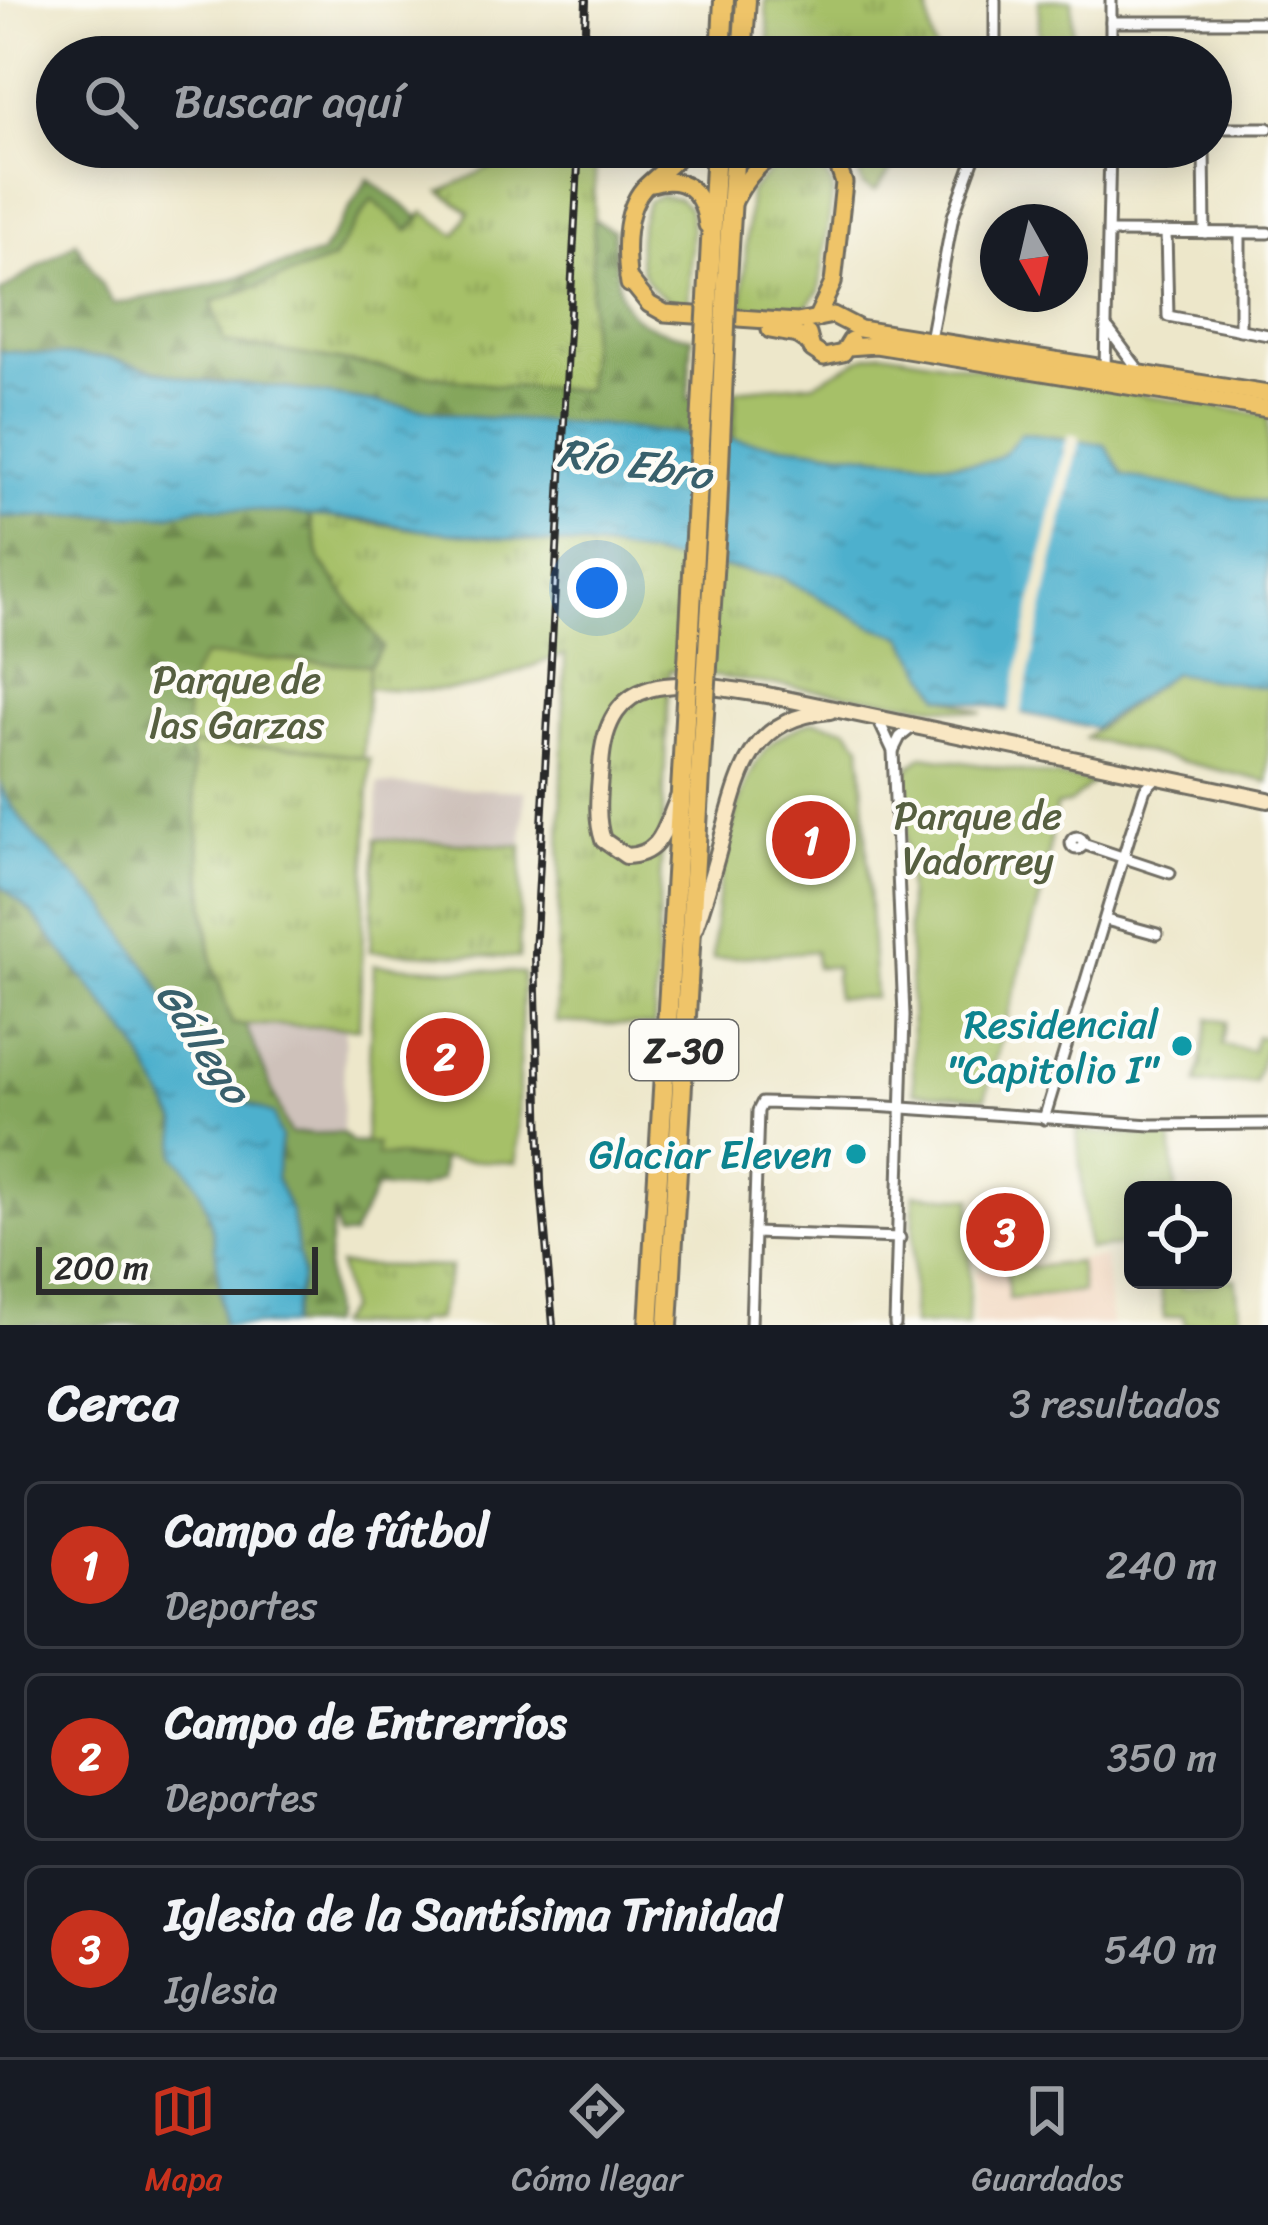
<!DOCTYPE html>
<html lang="es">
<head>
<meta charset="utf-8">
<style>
	body { margin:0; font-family:Sriracha,sans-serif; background:#242831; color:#f1f3f6 }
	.controls { position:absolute; right:36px; bottom:36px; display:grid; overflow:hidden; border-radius:18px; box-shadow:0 6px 30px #0003 }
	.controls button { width:108px; height:108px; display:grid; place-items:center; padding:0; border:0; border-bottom:3px solid #363941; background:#171b24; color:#f1f3f6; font:60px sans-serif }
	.compass { position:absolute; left:980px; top:204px; width:108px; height:108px; border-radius:50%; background:#171b24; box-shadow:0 6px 30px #0003; rotate:172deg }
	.scale { position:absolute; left:36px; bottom:30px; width:282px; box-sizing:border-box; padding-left:12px; border:6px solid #2b2b2b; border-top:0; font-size:33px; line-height:42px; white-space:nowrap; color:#2b2b2b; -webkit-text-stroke:9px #fdfcf7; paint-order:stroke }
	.you { position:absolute; left:597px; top:588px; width:42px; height:42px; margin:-30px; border:9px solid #fff; border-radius:50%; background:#1a73e8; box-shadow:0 0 0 18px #1a73e833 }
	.badge { display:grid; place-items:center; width:78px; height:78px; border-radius:50%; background:#c8321e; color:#fff; font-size:39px; font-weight:700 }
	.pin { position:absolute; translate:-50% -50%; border:6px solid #fff; box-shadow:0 3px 12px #0006 }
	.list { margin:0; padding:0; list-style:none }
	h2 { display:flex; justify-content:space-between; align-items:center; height:156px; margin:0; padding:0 48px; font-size:51px }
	h2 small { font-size:39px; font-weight:400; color:#9ea1a6 }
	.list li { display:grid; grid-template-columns:78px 1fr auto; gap:36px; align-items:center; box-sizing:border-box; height:168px; margin:0 24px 24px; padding:0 24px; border:3px solid #363941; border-radius:18px }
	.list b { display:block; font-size:45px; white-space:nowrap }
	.list p { margin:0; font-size:39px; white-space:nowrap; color:#9ea1a6 }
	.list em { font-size:39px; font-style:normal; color:#9ea1a6 }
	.icon { flex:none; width:66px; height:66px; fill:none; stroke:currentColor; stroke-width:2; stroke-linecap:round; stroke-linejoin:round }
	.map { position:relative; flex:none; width:1268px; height:1325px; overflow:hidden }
	.search { position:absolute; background:#171b24; box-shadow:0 6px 30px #0003; left:36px; right:36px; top:36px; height:132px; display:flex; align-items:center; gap:30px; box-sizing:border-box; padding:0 42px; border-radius:66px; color:#9ea1a6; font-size:45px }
	.sheet { height:732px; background:#171b24 }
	nav { display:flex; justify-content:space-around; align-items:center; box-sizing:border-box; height:168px; border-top:3px solid #363941; background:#171b24; font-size:33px; color:#9ea1a6 }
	nav a { display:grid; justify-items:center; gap:6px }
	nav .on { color:#c8321e }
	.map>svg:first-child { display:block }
	.built { fill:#f1d5bd }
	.industrial { fill:#cec1ba }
	.grass { fill:url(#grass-tufts); stroke:#687649; stroke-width:3 }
	.forest { fill:url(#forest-firs); stroke:#586844; stroke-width:3 }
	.park { fill:#a6c067; stroke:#687649; stroke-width:3 }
	.water { fill:url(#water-ripples); stroke:#3c6e7c; stroke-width:3 }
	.pier { fill:#ede7ca }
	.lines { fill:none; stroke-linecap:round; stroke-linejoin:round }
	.street-casing { stroke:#6f6d63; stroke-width:15 }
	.secondary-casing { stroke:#6f6d63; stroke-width:20 }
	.primary-casing { stroke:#6f6d63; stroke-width:21 }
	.highway-casing { stroke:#6f6d63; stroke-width:24 }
	.street { stroke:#fff; stroke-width:9 }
	.secondary { stroke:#f9e7c3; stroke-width:14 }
	.primary { stroke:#efc469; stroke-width:15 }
	.highway { stroke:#efc469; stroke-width:18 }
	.rail-casing { stroke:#2b2b2b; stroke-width:8 }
	.rail { stroke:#fdfcf7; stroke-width:3; stroke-dasharray:9; stroke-linecap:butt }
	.highway-bridge-casing { stroke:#6f6d63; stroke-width:24; stroke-linecap:butt }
	.highway-bridge { stroke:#efc469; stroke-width:18 }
	.culture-dot { fill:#0f9aa8; stroke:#fdfcf7; stroke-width:4.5 }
	.labels { text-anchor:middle; stroke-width:9; stroke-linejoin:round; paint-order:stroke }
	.shield { fill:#fdfcf7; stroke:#6a6a68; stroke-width:3 }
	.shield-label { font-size:36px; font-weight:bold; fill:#2b2b2b }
	.park-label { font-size:39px; fill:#565f40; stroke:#fdfcf7 }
	.culture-label { font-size:39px; fill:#0d838f; stroke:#fdfcf7; text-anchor:end }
	.water-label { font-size:42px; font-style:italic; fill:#39606c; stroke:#fdfcf7 }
</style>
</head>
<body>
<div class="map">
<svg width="1268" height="1325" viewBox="0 0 1268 1325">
	<defs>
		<pattern id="grass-tufts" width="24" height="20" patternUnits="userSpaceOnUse" patternTransform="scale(3)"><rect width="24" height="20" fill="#a6c067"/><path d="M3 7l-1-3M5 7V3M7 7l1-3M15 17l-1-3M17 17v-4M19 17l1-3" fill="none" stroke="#879c55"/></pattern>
		<pattern id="forest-firs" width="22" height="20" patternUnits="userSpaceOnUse" patternTransform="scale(3)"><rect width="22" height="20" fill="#84a65c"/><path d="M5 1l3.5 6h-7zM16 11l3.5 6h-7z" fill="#6c874c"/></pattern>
		<pattern id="water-ripples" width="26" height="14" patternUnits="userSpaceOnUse" patternTransform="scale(3)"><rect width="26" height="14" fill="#4eb0cd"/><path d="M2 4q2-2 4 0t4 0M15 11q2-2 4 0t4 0" fill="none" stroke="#418fa7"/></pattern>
	</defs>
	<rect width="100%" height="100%" fill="#fdfcf7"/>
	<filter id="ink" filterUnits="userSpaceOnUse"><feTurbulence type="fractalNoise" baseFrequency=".00833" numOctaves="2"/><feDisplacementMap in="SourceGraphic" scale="24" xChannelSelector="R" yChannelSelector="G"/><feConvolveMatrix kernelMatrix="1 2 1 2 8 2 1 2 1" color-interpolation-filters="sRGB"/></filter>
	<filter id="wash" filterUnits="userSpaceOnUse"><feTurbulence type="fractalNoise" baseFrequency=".004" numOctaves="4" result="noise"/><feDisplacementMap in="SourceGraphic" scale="48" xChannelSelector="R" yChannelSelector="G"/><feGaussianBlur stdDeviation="2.7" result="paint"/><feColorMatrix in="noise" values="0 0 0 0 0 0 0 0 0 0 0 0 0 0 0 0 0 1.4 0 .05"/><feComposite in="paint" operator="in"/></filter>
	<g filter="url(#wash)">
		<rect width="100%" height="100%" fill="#ede7ca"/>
		<path class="built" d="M1105,1257L1111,1325H974L976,1270Z"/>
		<g class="industrial">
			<path d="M378,784L525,791L522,846L376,839Z"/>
			<path d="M246,1026L345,1028L342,1133L291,1134Z"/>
		</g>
		<g class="grass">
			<path d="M765,0H926L933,44L940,57H771Z"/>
			<path d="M530,147H596L588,390L497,386L224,342L212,302L332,260L373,198L408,230L424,212L456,235L469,212L441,192Z"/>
			<path d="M842,147H920L891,170L875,191L863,185L854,159Z"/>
			<path d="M795,160C815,165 825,168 833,189L819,291L803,311L742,307L750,192L775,166Z"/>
			<path d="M661,195L679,199L689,208L692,231L688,306C633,294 631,247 648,201Z"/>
			<path d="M309,514L420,530L604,548L781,577L874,627L903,636L940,695L983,713L669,670L654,1026L556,1022L565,655C534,662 504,681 473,687C438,693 401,689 365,688L369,665L383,647L321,562Z"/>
			<path d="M188,745L299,747L370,759L359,1028L232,1024L212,960Z"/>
			<path d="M376,839L522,846L519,958L370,951Z"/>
			<path d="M1209,1018L1227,1022L1222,1045L1252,1051L1256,1036L1268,1039L1255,1082L1197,1084Z"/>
			<path d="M339,1265L451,1267L437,1319L417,1321L416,1325H335L348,1309Z"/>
			<path d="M1235,1278L1241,1325H1185L1183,1315L1164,1318L1160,1283L1179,1280L1181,1289Z"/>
		</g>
		<g class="forest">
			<path d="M368,179L420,218L408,231L372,199L332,260L212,302L224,342L497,386L587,390L594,220L613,230C619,301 613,323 692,337L688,399L752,391L1268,503L1124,476L811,449L601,425L471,417L278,387L198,381L108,358L0,351V292L76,242L113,304L208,286L321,254Z"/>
			<path d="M202,506L309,514L321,562L383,647L369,665L204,656L186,695L205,913L212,960L232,1024L246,1026L290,1134L342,1133L352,1142L377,1144L378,1155L442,1159L441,1179L419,1189L376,1188L352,1236H338L334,1211L327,1268L331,1316L328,1325H290L302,1275L291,1212L276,1178L281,1138L273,1114L215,1090L154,978L106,907L34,836L6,798L0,783V517L169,515Z"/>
			<path d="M0,885L31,912L134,1041L177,1123L176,1155C219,1197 217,1269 223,1325H0Z"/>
		</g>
		<g class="park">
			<path d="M1039,0H1072L1073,57H1039Z"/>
			<path d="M882,352L1268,416V503L1124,476C1094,438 1066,437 1021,434L1009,451L990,463H947L734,440L736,390L815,383L862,358Z"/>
			<path d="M204,656L369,665L363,758L299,747L188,745C185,711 182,683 204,656Z"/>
			<path d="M1173,673L1268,688V782L1085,738Z"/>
			<path d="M813,721L847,728L861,745L875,998H836L835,967H816L815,951L713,959C714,903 731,782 772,743C783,733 799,727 813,721Z"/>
			<path d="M923,756L1093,782L1070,803L1056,806L1042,892L985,1098L914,1092L904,778L910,766Z"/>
			<path d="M374,965L523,973L516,1163L377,1155V1144L365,1142Z"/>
			<path d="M1077,1131L1171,1137L1176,1190H1133V1245L1088,1249Z"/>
			<path d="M914,1194L972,1198L968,1325H912Z"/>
			<path d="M1079,1262L1082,1292L1009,1299L1006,1270Z"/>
		</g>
		<g class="water">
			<path d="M0,351L108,358L198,381L278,387L471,417L601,425L947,463C985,463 998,467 1021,433L1105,445L1124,476L1268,503V688L1173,673L1094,728L940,696L903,636L874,627L781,577L604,548L420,530L375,521L202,506L169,515L0,517Z"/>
			<path d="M0,783L6,798L34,836L106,907L154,978L215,1090L273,1114L281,1138L276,1178L291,1212L302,1275L290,1325H223C217,1269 219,1197 176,1156L177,1122L134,1041L31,912L0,885Z"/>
		</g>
		<path class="pier" d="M1068,434L1080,436L1020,719L1008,716Z"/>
	</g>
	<g filter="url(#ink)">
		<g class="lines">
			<g class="street-casing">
				<g id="street">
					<path d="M995,0V57"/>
					<path d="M1111,22H1268"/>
					<path d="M1111,57V0"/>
					<path d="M1211,128H1268"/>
					<path d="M1204,147L1205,233"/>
					<path d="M1109,232L1268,233"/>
					<path d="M1166,232L1168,316L1268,335"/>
					<path d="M1109,330L1141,373"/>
					<path d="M1240,330V233"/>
					<path d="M930,340L953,216L978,147"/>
					<path d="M1105,368L1110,147"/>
					<path d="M877,717L893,751L904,1016L895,1325"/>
					<path d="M893,751L900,737L914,726"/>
					<circle cx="1077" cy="843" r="6"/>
					<path d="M1083,844L1170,873"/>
					<path d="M1106,920L1157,934"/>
					<path d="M1044,1119L1129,838L1145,789L1157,777"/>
					<path d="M754,1233L900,1238"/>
					<path d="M751,1325L758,1111L762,1103L874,1106L1151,1125L1268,1124"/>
				</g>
			</g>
			<g class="secondary-casing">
				<g id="secondary">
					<path d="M678,798C665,826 662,855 626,856L603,840C595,817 599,790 601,766C607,661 691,684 767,695L1268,800"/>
					<path d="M695,928C707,895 716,861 725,827C742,764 755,718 830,711"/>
				</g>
			</g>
			<g class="primary-casing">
				<g id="primary">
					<path d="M815,147L837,163L844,183L833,283L816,319"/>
					<path d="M652,184C685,174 703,192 707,225"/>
					<path d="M733,203C752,166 778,138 821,158"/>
					<path d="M628,278L649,304L665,313L797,322L833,315L860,329L1268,394"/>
					<path d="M629,284C625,253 623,212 644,188C658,174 675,163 687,147"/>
					<path d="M770,330L797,335L809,343"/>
					<path d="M808,334L812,349L824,357L843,353L851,340"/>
					<path d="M848,347L876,345L1268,409"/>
				</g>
			</g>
			<g class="highway-casing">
				<g id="highway">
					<path d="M721,57L724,0"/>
					<path d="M742,57L746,0"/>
					<path d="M709,280L716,147"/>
					<path d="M727,280L735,147"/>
					<path d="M649,1325L682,774"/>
					<path d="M668,1325L700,775"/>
				</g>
			</g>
			<use href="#street" class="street"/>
			<use href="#secondary" class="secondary"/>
			<use href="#primary" class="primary"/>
			<use href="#highway" class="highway"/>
			<g class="rail-casing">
				<g id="rail">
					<path d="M584,57L586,0"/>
					<path d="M553,1325L541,1185L535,954L579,147"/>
				</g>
			</g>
			<use href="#rail" class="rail"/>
			<g class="highway-bridge-casing">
				<g id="highway-bridge">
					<path d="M682,774L709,280"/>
					<path d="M700,775L717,512L727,280"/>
				</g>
			</g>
			<use href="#highway-bridge" class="highway-bridge"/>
		</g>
	</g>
	<g class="culture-dot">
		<circle cx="1182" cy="1046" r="12"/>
		<circle cx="856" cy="1154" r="12"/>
	</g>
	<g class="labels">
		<rect class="shield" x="630" y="1020" width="108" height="60" rx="9"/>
		<g class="shield-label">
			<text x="684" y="1063">Z-30</text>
		</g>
		<g class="park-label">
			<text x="237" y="693">Parque de<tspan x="237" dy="45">las Garzas</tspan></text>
			<text x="978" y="829">Parque de<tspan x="978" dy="45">Vadorrey</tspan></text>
		</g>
		<g class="culture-label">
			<text x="1158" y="1038">Residencial<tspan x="1158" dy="45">"Capitolio I"</tspan></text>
			<text x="832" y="1168">Glaciar Eleven</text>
		</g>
		<g class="water-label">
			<text transform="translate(635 463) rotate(9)" y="15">Río Ebro</text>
			<text transform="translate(204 1042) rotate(57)" y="15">Gállego</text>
		</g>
	</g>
</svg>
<div class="controls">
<button><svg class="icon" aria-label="locate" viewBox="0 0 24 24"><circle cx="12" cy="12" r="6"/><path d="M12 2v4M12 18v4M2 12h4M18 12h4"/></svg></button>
</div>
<svg class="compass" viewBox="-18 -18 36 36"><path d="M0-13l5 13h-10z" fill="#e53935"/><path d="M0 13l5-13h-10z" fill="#9ea1a6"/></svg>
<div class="scale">200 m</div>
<div class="you"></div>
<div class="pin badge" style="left:811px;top:840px">1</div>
<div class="pin badge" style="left:445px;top:1057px">2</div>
<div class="pin badge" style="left:1005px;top:1232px">3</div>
<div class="search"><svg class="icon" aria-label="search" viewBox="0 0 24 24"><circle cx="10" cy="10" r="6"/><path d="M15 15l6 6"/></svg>Buscar aquí</div>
</div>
<section class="sheet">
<h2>Cerca<small>3 resultados</small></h2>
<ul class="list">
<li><span class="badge">1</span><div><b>Campo de fútbol</b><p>Deportes</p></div><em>240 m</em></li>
<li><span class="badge">2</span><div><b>Campo de Entrerríos</b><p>Deportes</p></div><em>350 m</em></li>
<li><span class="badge">3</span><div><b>Iglesia de la Santísima Trinidad</b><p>Iglesia</p></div><em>540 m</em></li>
</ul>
</section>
<nav>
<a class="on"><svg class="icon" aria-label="map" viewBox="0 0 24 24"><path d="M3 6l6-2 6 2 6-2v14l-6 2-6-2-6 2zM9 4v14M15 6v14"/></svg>Mapa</a>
<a><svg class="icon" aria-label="directions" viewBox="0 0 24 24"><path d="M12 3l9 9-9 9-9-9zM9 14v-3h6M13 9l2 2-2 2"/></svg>Cómo llegar</a>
<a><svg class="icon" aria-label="saved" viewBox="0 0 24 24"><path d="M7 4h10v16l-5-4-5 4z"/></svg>Guardados</a>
</nav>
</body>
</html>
